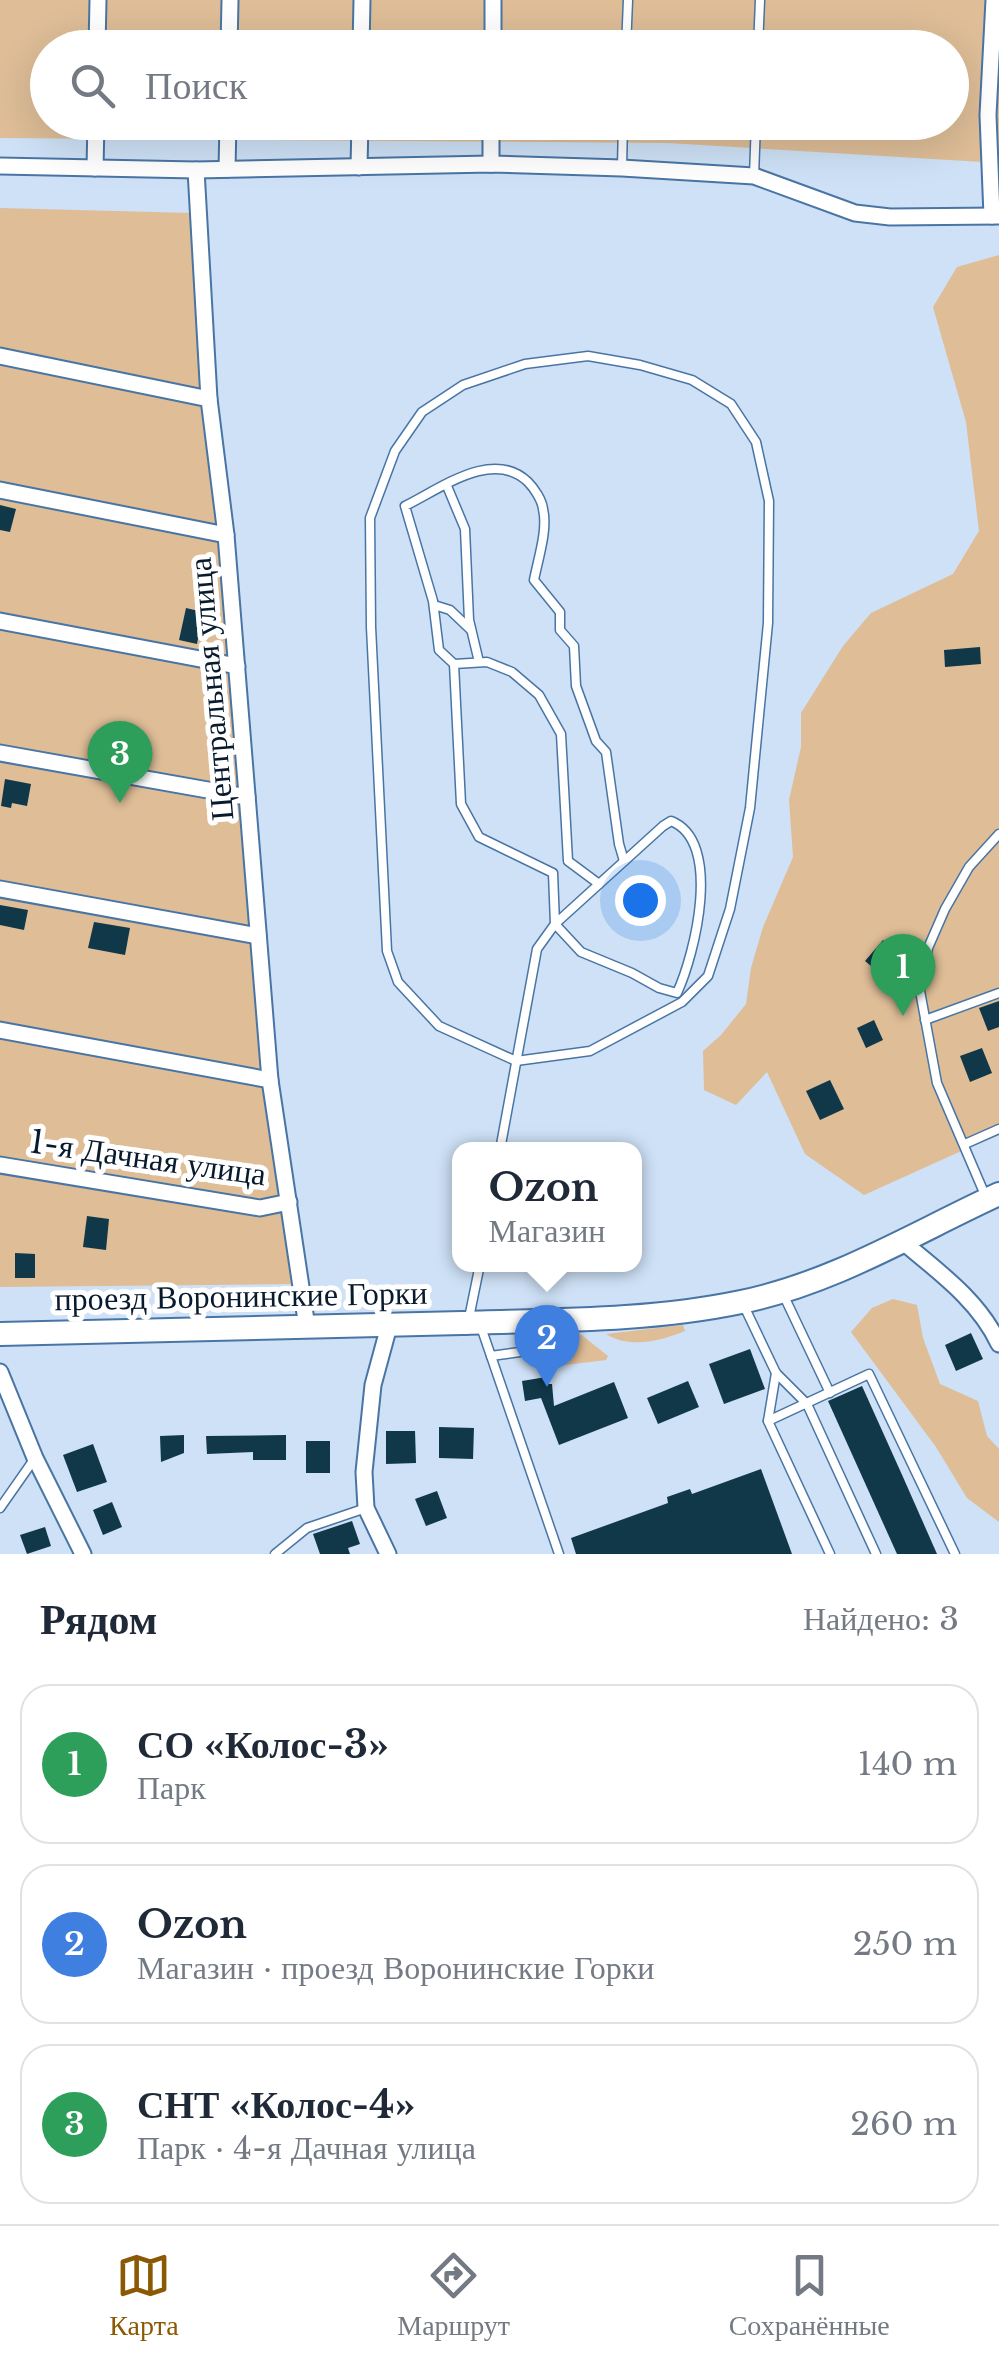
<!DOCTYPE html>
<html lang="ru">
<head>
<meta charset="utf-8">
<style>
	body { margin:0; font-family:"Libre Baskerville",serif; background:#f6f6f7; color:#1f2937 }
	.you { position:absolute; left:640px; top:900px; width:35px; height:35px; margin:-25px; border:8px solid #fff; border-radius:50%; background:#1a73e8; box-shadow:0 0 0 15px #1a73e833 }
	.badge { display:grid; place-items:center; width:65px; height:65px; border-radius:50%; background:#8b5904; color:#fff; font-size:32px; font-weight:700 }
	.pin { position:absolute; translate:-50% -82px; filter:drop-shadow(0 2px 5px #0008) }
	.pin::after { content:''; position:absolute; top:52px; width:35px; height:30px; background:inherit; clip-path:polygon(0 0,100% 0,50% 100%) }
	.popup { position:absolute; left:452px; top:1142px; width:190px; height:130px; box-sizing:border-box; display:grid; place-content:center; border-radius:20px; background:#fff; filter:drop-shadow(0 2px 8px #0005); font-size:32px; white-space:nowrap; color:#747a83 }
	.popup b { font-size:38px; color:#1f2937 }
	.popup::after { content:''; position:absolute; left:50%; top:100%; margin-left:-20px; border:20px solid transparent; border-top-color:#fff }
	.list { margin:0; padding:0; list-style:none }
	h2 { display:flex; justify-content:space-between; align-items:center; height:130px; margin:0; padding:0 40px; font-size:42px }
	h2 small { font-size:32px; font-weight:400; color:#747a83 }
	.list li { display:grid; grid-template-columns:65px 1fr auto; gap:30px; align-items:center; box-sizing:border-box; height:160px; margin:0 20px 20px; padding:0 20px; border:2px solid #e0e1e3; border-radius:30px }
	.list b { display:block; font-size:38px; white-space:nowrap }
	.list p { margin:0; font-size:32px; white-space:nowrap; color:#747a83 }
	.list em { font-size:32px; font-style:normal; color:#747a83 }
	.icon { flex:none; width:55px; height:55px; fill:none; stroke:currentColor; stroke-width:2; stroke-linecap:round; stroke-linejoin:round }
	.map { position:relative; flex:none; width:999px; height:1554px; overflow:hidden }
	.search { position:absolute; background:#fff; box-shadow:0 10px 40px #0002; left:30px; right:30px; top:30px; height:110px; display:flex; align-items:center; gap:25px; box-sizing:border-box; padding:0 35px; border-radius:55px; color:#747a83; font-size:38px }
	.sheet { height:670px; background:#fff }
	nav { display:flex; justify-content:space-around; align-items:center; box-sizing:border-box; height:140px; border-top:2px solid #e0e1e3; background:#fff; font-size:28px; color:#747a83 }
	nav a { display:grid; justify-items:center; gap:5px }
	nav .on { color:#8b5904 }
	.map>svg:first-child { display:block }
	.green { fill:#debd97; fill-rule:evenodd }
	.building { fill:#103849 }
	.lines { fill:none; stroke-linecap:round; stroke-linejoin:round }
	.lane-casing { stroke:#4975a4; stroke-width:11 }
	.street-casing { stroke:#4975a4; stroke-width:19 }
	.secondary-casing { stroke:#4975a4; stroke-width:26 }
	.lane { stroke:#fff; stroke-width:8 }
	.street { stroke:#fff; stroke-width:15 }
	.secondary { stroke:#fff; stroke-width:22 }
	.labels { text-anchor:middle; stroke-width:10; stroke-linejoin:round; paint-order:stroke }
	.street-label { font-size:32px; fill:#081a2d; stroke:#fff }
</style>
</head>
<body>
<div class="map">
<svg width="999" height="1554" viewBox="0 0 999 1554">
	<rect width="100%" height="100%" fill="#cee1f6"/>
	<g class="green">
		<path d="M0,0H999V163L668,143L0,138ZM48,48H952V122H48Z"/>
		<path d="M0,208L192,213L200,389L219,542L261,1064L295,1284L0,1287Z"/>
		<path d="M999,255V1134L864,1195L805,1154L767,1072L736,1105L704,1090L703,1051L721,1035L746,1004L751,968L763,927L793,857L789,800L801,747V713L843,646L871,613L953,574L979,531L966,422L933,307L957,267Z"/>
		<path d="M893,1299L917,1305L923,1338L940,1384L978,1401L987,1436L999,1449V1522L967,1498L936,1447L851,1332L872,1308Z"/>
		<path d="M683,1325L685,1331C660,1341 630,1349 606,1334Z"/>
		<path d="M579,1333L608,1356L606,1360L549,1367L545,1363L539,1335Z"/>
	</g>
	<g class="building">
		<path d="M0,505L16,509L10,532L0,530Z"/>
		<path d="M186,608L203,612L197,644L179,640Z"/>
		<path d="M980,647L981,664L945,667L944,650Z"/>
		<path d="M5,779L31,784L27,806L12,803L11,808L1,806Z"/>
		<path d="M0,905L28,910L24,930L0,925Z"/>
		<path d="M94,922L130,928L125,955L88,948Z"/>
		<path d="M883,940L896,952L878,972L865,961Z"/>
		<path d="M999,1001V1027L988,1031L979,1008Z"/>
		<path d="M874,1020L883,1040L866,1048L857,1028Z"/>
		<path d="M982,1048L992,1073L970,1082L960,1056Z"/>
		<path d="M830,1080L844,1109L820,1120L806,1091Z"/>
		<path d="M87,1216L109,1219L106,1250L83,1247Z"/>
		<path d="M15,1253L35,1254V1278H15Z"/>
		<path d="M971,1333L983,1359L956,1371L945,1345Z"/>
		<path d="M750,1349L765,1389L724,1404L709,1364Z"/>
		<path d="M546,1377L547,1384H552L554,1406L614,1382L628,1418L559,1445L541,1398L525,1401L522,1381Z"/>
		<path d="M688,1381L699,1407L658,1424L647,1398Z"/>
		<path d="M862,1386L903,1477L937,1554H897L828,1401Z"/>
		<path d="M439,1427L474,1428L473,1459L439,1458Z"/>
		<path d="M386,1431H415L416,1463L386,1464Z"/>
		<path d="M184,1435V1453L161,1462L160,1436Z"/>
		<path d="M286,1435V1460H253V1452L207,1454L206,1436Z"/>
		<rect x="306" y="1441" width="24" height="32"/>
		<path d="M93,1444L107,1482L77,1492L63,1455Z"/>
		<path d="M761,1469L792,1554H576L571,1538L668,1503L667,1497L690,1489L692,1494Z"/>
		<path d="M437,1491L447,1518L426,1526L415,1499Z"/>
		<path d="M112,1502L122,1527L103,1535L93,1510Z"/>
		<path d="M352,1521L360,1544L348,1548L350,1554H320L313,1534Z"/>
		<path d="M45,1527L51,1546L27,1554L20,1535Z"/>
	</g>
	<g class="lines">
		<g class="lane-casing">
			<g id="lane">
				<path d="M626,48L628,0"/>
				<path d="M758,48L760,0"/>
				<path d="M622,168L623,122"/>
				<path d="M754,176L756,122"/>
				<path d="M588,356L640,365L692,380L731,404L756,442L769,501L768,623L750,808L730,909L708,976L682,1002L590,1051L516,1061L439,1026L398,982L387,951L371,627L370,518L395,451L422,412L463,385L525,364Z"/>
				<path d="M447,486L465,529L469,620L479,662"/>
				<path d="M434,605L450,610L471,630"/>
				<path d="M454,664L461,804L479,837L553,873L555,924L581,952L632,973L659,988L677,993C695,954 723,841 671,821L663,826L555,924L537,949L500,1150"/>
				<path d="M599,884L568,861L561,734L539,695L512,672L487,662L454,664L439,650L433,601L405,506C440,489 493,448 528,482C534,488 542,500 543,509C548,530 538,559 534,580L560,612V630L574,646L576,686L596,741L606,752L619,844L624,861"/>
				<path d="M925,1020L999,993"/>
				<path d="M965,1144L999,1129"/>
				<path d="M985,1195L937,1083L920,991L928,948L945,909L969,867L999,834"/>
				<path d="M783,1294L830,1393"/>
				<path d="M744,1306L776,1373L807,1404L876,1554"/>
				<path d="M469,1318L480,1264"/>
				<path d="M481,1327L491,1356L527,1351L532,1343L533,1324"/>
				<path d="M491,1356L559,1554"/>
				<path d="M776,1373L768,1421L830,1554"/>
				<path d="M768,1421L869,1374L955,1554"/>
				<path d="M0,1508L35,1458"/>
				<path d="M275,1554L307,1528L366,1508"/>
			</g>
		</g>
		<g class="street-casing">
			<g id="street">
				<path d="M97,48L98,0"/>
				<path d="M229,48L230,0"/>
				<path d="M361,48L362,0"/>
				<path d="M493,48V0"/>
				<path d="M491,164V122"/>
				<path d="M0,166L196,170L491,164L622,168L754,176L855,213L890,217L999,216"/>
				<path d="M359,167L360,122"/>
				<path d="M95,168L96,122"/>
				<path d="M227,169L228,122"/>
				<path d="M196,170L209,399L226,535L270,1080L307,1327"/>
				<path d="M992,216L988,115L994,0"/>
				<path d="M0,356L209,399"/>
				<path d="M0,490L226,535"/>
				<path d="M0,621L237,666"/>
				<path d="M0,753L247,797"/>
				<path d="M0,889L258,936"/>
				<path d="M0,1030L270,1080"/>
				<path d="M0,1165L260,1208L289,1202"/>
				<path d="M903,1242C939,1272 979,1301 999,1344"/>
				<path d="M0,1372L35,1458L83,1554"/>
				<path d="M388,1554L366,1508L364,1472L373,1385L389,1326"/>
			</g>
		</g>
		<g class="secondary-casing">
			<path id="secondary" d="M0,1334C154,1331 308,1328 462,1323C555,1320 650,1321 741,1302C834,1283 914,1233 999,1194"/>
		</g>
		<use href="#lane" class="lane"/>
		<use href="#street" class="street"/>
		<use href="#secondary" class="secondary"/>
	</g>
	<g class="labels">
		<g class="street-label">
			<text transform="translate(211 689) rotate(-95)" y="11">Центральная улица</text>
			<text transform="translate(148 1158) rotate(8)" y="11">1-я Дачная улица</text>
			<text transform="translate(241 1296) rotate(-1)" y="11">проезд Воронинские Горки</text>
		</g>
	</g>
</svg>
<div class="you"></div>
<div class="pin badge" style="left:903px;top:1016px;background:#2e9e5b">1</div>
<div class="pin badge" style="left:547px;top:1387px;background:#3f7fe0">2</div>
<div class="popup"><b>Ozon</b>Магазин</div>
<div class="pin badge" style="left:120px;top:803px;background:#2e9e5b">3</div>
<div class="search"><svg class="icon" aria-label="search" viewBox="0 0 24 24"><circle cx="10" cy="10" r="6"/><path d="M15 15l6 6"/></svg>Поиск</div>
</div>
<section class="sheet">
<h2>Рядом<small>Найдено: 3</small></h2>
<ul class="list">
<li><span class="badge" style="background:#2e9e5b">1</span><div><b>СО «Колос-3»</b><p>Парк</p></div><em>140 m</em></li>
<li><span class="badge" style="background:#3f7fe0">2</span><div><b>Ozon</b><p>Магазин · проезд Воронинские Горки</p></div><em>250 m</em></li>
<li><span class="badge" style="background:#2e9e5b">3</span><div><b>СНТ «Колос-4»</b><p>Парк · 4-я Дачная улица</p></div><em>260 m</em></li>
</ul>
</section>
<nav>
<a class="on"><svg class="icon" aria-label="map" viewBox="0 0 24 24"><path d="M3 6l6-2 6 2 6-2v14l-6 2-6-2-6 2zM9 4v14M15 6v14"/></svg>Карта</a>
<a><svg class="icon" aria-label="directions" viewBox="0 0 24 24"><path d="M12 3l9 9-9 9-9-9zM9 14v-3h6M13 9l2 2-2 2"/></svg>Маршрут</a>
<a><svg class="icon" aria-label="saved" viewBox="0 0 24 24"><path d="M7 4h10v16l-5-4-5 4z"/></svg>Сохранённые</a>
</nav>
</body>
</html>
